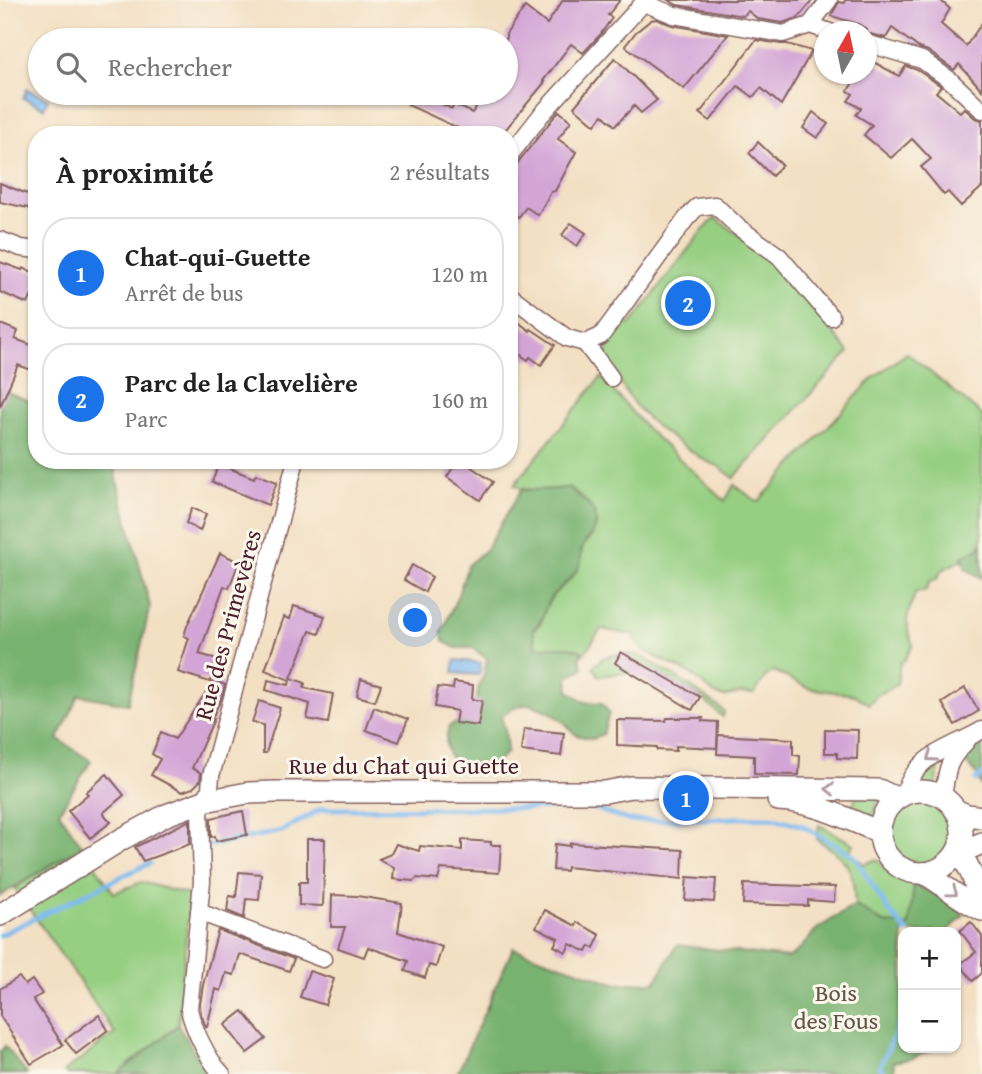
<!DOCTYPE html>
<html lang="fr">
<head>
<meta charset="utf-8">
<style>
	body { margin:0; font-family:"Gentium Book Plus",serif; background:#f2f2f2; color:#222 }
	.controls { position:absolute; right:21px; bottom:21px; display:grid; overflow:hidden; border-radius:14px; box-shadow:0 2px 5px #0004 }
	.controls button { width:63px; height:63px; display:grid; place-items:center; padding:0; border:0; border-bottom:2px solid #e0e0e0; background:#fff; color:#222; font:35px sans-serif }
	.compass { position:absolute; left:814px; top:21px; width:63px; height:63px; border-radius:50%; background:#fff; box-shadow:0 2px 5px #0004; rotate:9deg }
	.you { position:absolute; left:416px; top:621px; width:24px; height:24px; margin:-18px; border:5px solid #fff; border-radius:50%; background:#1a73e8; box-shadow:0 0 0 10px #1a73e833 }
	.badge { display:grid; place-items:center; width:46px; height:46px; border-radius:50%; background:#1a73e8; color:#fff; font-size:23px; font-weight:700 }
	.pin { position:absolute; translate:-50% -50%; border:4px solid #fff; box-shadow:0 2px 7px #0006 }
	.list { margin:0; padding:0; list-style:none }
	h2 { display:flex; justify-content:space-between; align-items:center; height:91px; margin:0; padding:0 28px; font-size:30px }
	h2 small { font-size:23px; font-weight:400; color:#767676 }
	.list li { display:grid; grid-template-columns:46px 1fr auto; gap:21px; align-items:center; box-sizing:border-box; height:112px; margin:0 14px 14px; padding:0 14px; border:2px solid #e0e0e0; border-radius:28px }
	.list b { display:block; font-size:26px; white-space:nowrap }
	.list p { margin:0; font-size:23px; white-space:nowrap; color:#767676 }
	.list em { font-size:23px; font-style:normal; color:#767676 }
	.icon { flex:none; width:38px; height:38px; fill:none; stroke:currentColor; stroke-width:2; stroke-linecap:round; stroke-linejoin:round }
	.map { position:relative; flex:none; width:982px; height:1074px; overflow:hidden }
	.search { position:absolute; background:#fff; box-shadow:0 2px 5px #0004; left:28px; top:28px; width:490px; height:77px; display:flex; align-items:center; gap:18px; box-sizing:border-box; padding:0 24px; border-radius:38px; color:#767676; font-size:26px }
	.panel { position:absolute; background:#fff; box-shadow:0 2px 5px #0004; left:28px; top:126px; width:490px; height:343px; border-radius:28px }
	.map>svg:first-child { display:block }
	.green { fill:#96cf82; stroke:#707756; stroke-width:2 }
	.forest { fill:#78b270; stroke:#61684e; stroke-width:2 }
	.water { fill:#7ebaf0; stroke:#646c8e; stroke-width:2 }
	.lines { fill:none; stroke-linecap:round; stroke-linejoin:round }
	.stream { stroke:#7ebaf0; stroke-width:5 }
	.building { fill:#d3a5d6 }
	.street-casing { stroke:#856260; stroke-width:19 }
	.secondary-casing { stroke:#856260; stroke-width:24 }
	.street { stroke:#fff; stroke-width:16 }
	.secondary { stroke:#fff; stroke-width:21 }
	.oneway { stroke:#ae9aa0 }
	.labels { text-anchor:middle; stroke-width:6; stroke-linejoin:round; paint-order:stroke }
	.street-label { font-size:24px; fill:#4a1f2b; stroke:#fbf7ec }
	.park-label { font-size:24px; fill:#615445; stroke:#fbf7ec }
</style>
</head>
<body>
<div class="map">
<svg width="982" height="1074" viewBox="0 0 982 1074">
	<rect width="100%" height="100%" fill="#fbf7ec"/>
	<filter id="ink" filterUnits="userSpaceOnUse"><feTurbulence type="fractalNoise" baseFrequency=".0143" numOctaves="2"/><feDisplacementMap in="SourceGraphic" scale="14" xChannelSelector="R" yChannelSelector="G"/><feConvolveMatrix kernelMatrix="1 2 1 2 8 2 1 2 1" color-interpolation-filters="sRGB"/></filter>
	<filter id="wash" filterUnits="userSpaceOnUse"><feTurbulence type="fractalNoise" baseFrequency=".00686" numOctaves="4" result="noise"/><feDisplacementMap in="SourceGraphic" scale="28" xChannelSelector="R" yChannelSelector="G"/><feGaussianBlur stdDeviation="1.57" result="paint"/><feColorMatrix in="noise" values="0 0 0 0 0 0 0 0 0 0 0 0 0 0 0 0 0 1.4 0 .05"/><feComposite in="paint" operator="in"/></filter>
	<g filter="url(#wash)">
		<rect width="100%" height="100%" fill="#f3dfc2"/>
		<g class="green">
			<path d="M715,218L770,257L849,352L734,478L718,466L704,460L663,432L648,419L634,404L605,360L608,350L606,339L619,318L630,325L703,230Z"/>
			<path d="M907,353L982,415V542C981,544 981,546 979,548C975,552 947,568 942,570L936,580L930,581L926,590L916,592C907,615 903,621 913,645L904,661L900,663L897,684L876,696L869,704L854,695L808,688L774,671L765,677L754,694L740,693L724,697L715,694L691,674L660,659L642,649L635,639L634,633L626,634L601,629C593,639 590,649 580,657L569,647H536L533,630L541,623L546,607L553,595L568,581L580,565L582,548L593,534L555,491C541,489 525,492 514,485L601,377L647,429L725,501L734,485L758,502L873,378Z"/>
			<path d="M617,654L639,655L690,686L724,711L723,717L700,697L636,661L630,672L599,676L593,667L603,658Z"/>
			<path d="M941,758L935,786L918,783V778Z"/>
			<path d="M857,795L879,798L873,818L851,809Z"/>
			<circle cx="921" cy="832" r="31"/>
			<path d="M819,825L854,844L849,852L864,864L877,859L890,873L914,885L909,926L883,923L855,905C853,865 849,862 817,839Z"/>
			<path d="M82,846L114,893L141,882L190,895L178,1025L118,1074H67L64,1072L115,1033L15,888Z"/>
		</g>
		<g class="forest">
			<path d="M0,389L37,404V460H115L116,476L150,606L128,704L79,695L58,739L91,761L59,812L82,846L0,896Z"/>
			<path d="M569,487C579,496 594,505 596,520C598,533 585,538 582,548C580,553 582,560 580,565C575,578 560,586 551,597C542,610 546,619 533,630L536,647H569L582,651L580,657L583,668L568,677L569,691L585,702L602,703L609,713L603,734L593,739L576,735L564,722L550,712L530,704L514,707L501,717L505,729L507,752C487,773 486,773 458,770C447,754 443,745 449,726L472,715L476,707L479,684L484,676L487,659L473,648H456L443,641L442,632L458,595L468,565L486,549L521,490C538,489 553,491 569,487Z"/>
			<path d="M982,542V578L966,569L962,557L979,548Z"/>
			<path d="M982,745V787L977,775L964,760L970,753Z"/>
			<path d="M914,885L944,898L964,915L947,932H903V1048H935L914,1058L893,1062L895,1074H457L513,948L617,984L655,982L677,945L789,958L801,948L817,929L855,905L883,923L909,926Z"/>
			<path d="M178,1025L208,1074H118Z"/>
			<path d="M5,1046L27,1074H0V1052Z"/>
		</g>
		<g class="water">
			<path d="M27,89L48,99L44,108L23,98Z"/>
			<path d="M455,660L481,663L479,675L453,673Z"/>
		</g>
		<g class="lines">
			<g class="stream">
				<path d="M976,780L982,775"/>
				<path d="M203,847L282,831L321,809L593,808L630,821L771,817L803,826L854,856L888,910L907,932"/>
				<path d="M0,935L150,863"/>
				<path d="M886,1074L879,1068L903,1017"/>
			</g>
		</g>
		<g id="blocks">
			<g class="building">
				<path d="M563,0H620L608,15L612,18L600,35L583,53L571,44L543,81L545,82L501,135H473L408,105L418,93L452,109L454,104L472,113L486,93H506V34L525,7L547,24Z"/>
				<path d="M668,0H813L798,18L782,23L758,19L748,11L743,16L677,5Z"/>
				<path d="M845,0H940L950,9L941,24L966,46L982,23V90L959,64L954,70L928,51L919,48L892,28L886,38L866,33V29L858,24L831,16L839,2L844,3Z"/>
				<path d="M656,19L672,25L728,35L684,89L625,46L636,32L651,20Z"/>
				<path d="M756,40L781,44H787L812,51L781,105L761,88L753,97L738,86L710,121L700,113Z"/>
				<path d="M615,58L657,100L641,113L634,106L615,126L603,115L595,125L574,107Z"/>
				<path d="M866,58L899,76L906,66L917,70L941,86L936,92L960,112L964,108L975,118L982,120V187L961,206L948,192L944,195L921,167L931,159L912,139L891,158L864,135L872,125L856,115L861,108L848,101L853,94L848,91L858,74H866Z"/>
				<path d="M559,111L571,121L558,139L576,152L555,191L551,192L538,215L526,207L519,217L509,211V176L519,161Z"/>
				<path d="M813,112L828,124L817,138L803,128Z"/>
				<path d="M758,142L782,165L772,176L749,153Z"/>
				<path d="M0,183L37,198V210L0,202Z"/>
				<path d="M571,223L586,233L577,246L562,235Z"/>
				<path d="M0,262L22,270L23,268L37,274V283L28,304L0,292Z"/>
				<path d="M509,315L530,331L531,329L555,345L541,365L530,357L528,360L509,347Z"/>
				<path d="M0,324L18,331L15,339L37,347V372L18,365L0,407Z"/>
				<path d="M458,460H461L493,482L480,500L447,477Z"/>
				<path d="M219,464L254,478L256,474L277,482L268,505L212,482Z"/>
				<path d="M192,508L206,514L200,531L186,523Z"/>
				<path d="M220,553L239,562L229,588L224,586L199,654L217,659L210,682L178,672L189,638L184,636L187,626Z"/>
				<path d="M412,565L432,577L425,592L404,580Z"/>
				<path d="M294,606L325,616L319,634L310,631L291,678L305,683L304,688L333,694L328,723L307,719L310,704L266,690L268,680L289,685L290,680L265,670L284,617L290,619Z"/>
				<path d="M621,652L700,697L692,710L615,663Z"/>
				<path d="M361,679L381,685L375,701L357,696Z"/>
				<path d="M214,680L225,685L221,699L212,718L214,719L192,768L201,773L200,781L193,788L182,792L151,775L160,759L152,754L161,732L175,739Z"/>
				<path d="M454,682L473,685L472,699L482,701L478,726L455,723L457,711L435,707L438,687L453,689Z"/>
				<path d="M965,688L979,711L955,725L942,703Z"/>
				<path d="M259,701L280,708L266,753H263V725L252,722Z"/>
				<path d="M374,707L408,719L399,742L366,730Z"/>
				<path d="M667,718H703L702,721L718,722L717,748L676,746V751L657,750V747L617,745V720L666,721Z"/>
				<path d="M524,729L564,733L561,756L521,751Z"/>
				<path d="M825,729L858,730L857,759L837,758V753H825Z"/>
				<path d="M718,735L793,739V755L800,756L799,775L754,774V756L717,754Z"/>
				<path d="M107,774L124,795L103,813L111,822L90,838L68,811L88,794L86,792Z"/>
				<path d="M243,811L247,835L216,841L215,836L211,837V818Z"/>
				<path d="M190,820V844L143,861L135,847Z"/>
				<path d="M307,839H325L323,906L299,905V882H307Z"/>
				<path d="M462,840L491,842V845H501L499,873L441,869L438,880L417,878L413,881L393,879L394,868L379,859L391,854L396,844L419,851L420,846L462,850Z"/>
				<path d="M570,843L683,850L682,879L567,867L566,871L553,870L555,844L570,846Z"/>
				<path d="M239,872L261,874L259,900L246,899L244,918L227,911L229,896L236,897Z"/>
				<path d="M687,877L716,879L714,902L685,900Z"/>
				<path d="M744,884L835,887L834,902L808,900V906L743,904Z"/>
				<path d="M332,895L357,896L402,903L398,932L442,947L436,967L429,965L425,978L405,971L408,961L368,947L364,957L338,948L345,927H331Z"/>
				<path d="M545,910L576,926L577,922L600,935L594,948L590,946L587,952L570,944L566,952L554,946L558,938L536,927Z"/>
				<path d="M971,922L982,936V973L973,981L960,964L976,952L960,931Z"/>
				<path d="M218,930L294,959L289,971L240,954L234,975L226,973L221,991L216,989L207,1027H206L201,1014L200,1004L203,985Z"/>
				<path d="M309,971L334,979L325,1005L300,997Z"/>
				<path d="M19,977L25,985L32,980L42,994L33,999L63,1045L31,1064L0,1016V989Z"/>
				<path d="M243,1011L266,1039L247,1053L225,1025Z"/>
				<path d="M99,1015L108,1030L76,1054L65,1040Z"/>
			</g>
		</g>
	</g>
	<g filter="url(#ink)">
		<use href="#blocks" fill-opacity="0" stroke="#856260" stroke-width="2"/>
		<g class="lines">
			<g class="street-casing">
				<g id="street">
					<path d="M644,3L674,15L783,34L810,25L830,32"/>
					<path d="M810,25L829,0"/>
					<path d="M866,43L922,60L950,80L982,110"/>
					<path d="M509,156L541,115L646,0"/>
					<path d="M0,240L21,248L37,250"/>
					<path d="M509,295L567,338L585,343L601,336L686,219L697,207L715,205L738,227L779,256L831,317"/>
					<path d="M585,343L611,378"/>
					<path d="M903,796C916,753 948,750 982,730"/>
					<path d="M943,798C947,770 946,762 967,741"/>
					<path d="M199,912L323,959"/>
					<path d="M222,1074C208,1060 193,1028 189,1009L202,882L200,811L210,789L211,776L296,460"/>
				</g>
			</g>
			<g class="secondary-casing">
				<g id="secondary">
					<circle cx="921" cy="832" r="41"/>
					<path d="M778,800C816,802 846,819 880,832"/>
					<path d="M955,810L967,815L982,817"/>
					<path d="M960,848L973,847L982,843"/>
					<path d="M958,851C972,868 976,887 982,908"/>
					<path d="M924,873C944,885 961,900 982,910"/>
					<path d="M0,915L122,839L166,815L204,801L248,793L275,792H605L631,787L879,790L896,798"/>
				</g>
			</g>
			<use href="#street" class="street"/>
			<use href="#secondary" class="secondary"/>
		</g>
		<defs><path id="oneway-chevron" d="M-2-3.5L2.5 0L-2 3.5" fill="none" stroke-width="1.6" stroke-linecap="round" stroke-linejoin="round" transform="scale(1.75)"/></defs>
		<g class="oneway">
			<use href="#oneway-chevron" transform="translate(931 757) rotate(145)"/>
			<use href="#oneway-chevron" transform="translate(830 789) rotate(-179)"/>
			<use href="#oneway-chevron" transform="translate(953 892) rotate(37)"/>
		</g>
	</g>
	<g class="labels">
		<g class="street-label">
			<text transform="translate(228 625) rotate(-75)" y="8">Rue des Primevères</text>
			<text x="404" y="774">Rue du Chat qui Guette</text>
		</g>
		<g class="park-label">
			<text x="836" y="1001">Bois<tspan x="836" dy="28">des Fous</tspan></text>
		</g>
	</g>
</svg>
<div class="controls">
<button>+</button>
<button>−</button>
</div>
<svg class="compass" viewBox="-18 -18 36 36"><path d="M0-13l5 13h-10z" fill="#e53935"/><path d="M0 13l5-13h-10z" fill="#767676"/></svg>
<div class="you"></div>
<div class="pin badge" style="left:686px;top:798px">1</div>
<div class="pin badge" style="left:688px;top:303px">2</div>
<div class="search"><svg class="icon" aria-label="search" viewBox="0 0 24 24"><circle cx="10" cy="10" r="6"/><path d="M15 15l6 6"/></svg>Rechercher</div>
<section class="panel">
<h2>À proximité<small>2 résultats</small></h2>
<ul class="list">
<li><span class="badge">1</span><div><b>Chat-qui-Guette</b><p>Arrêt de bus</p></div><em>120 m</em></li>
<li><span class="badge">2</span><div><b>Parc de la Clavelière</b><p>Parc</p></div><em>160 m</em></li>
</ul>
</section>
</div>
</body>
</html>
